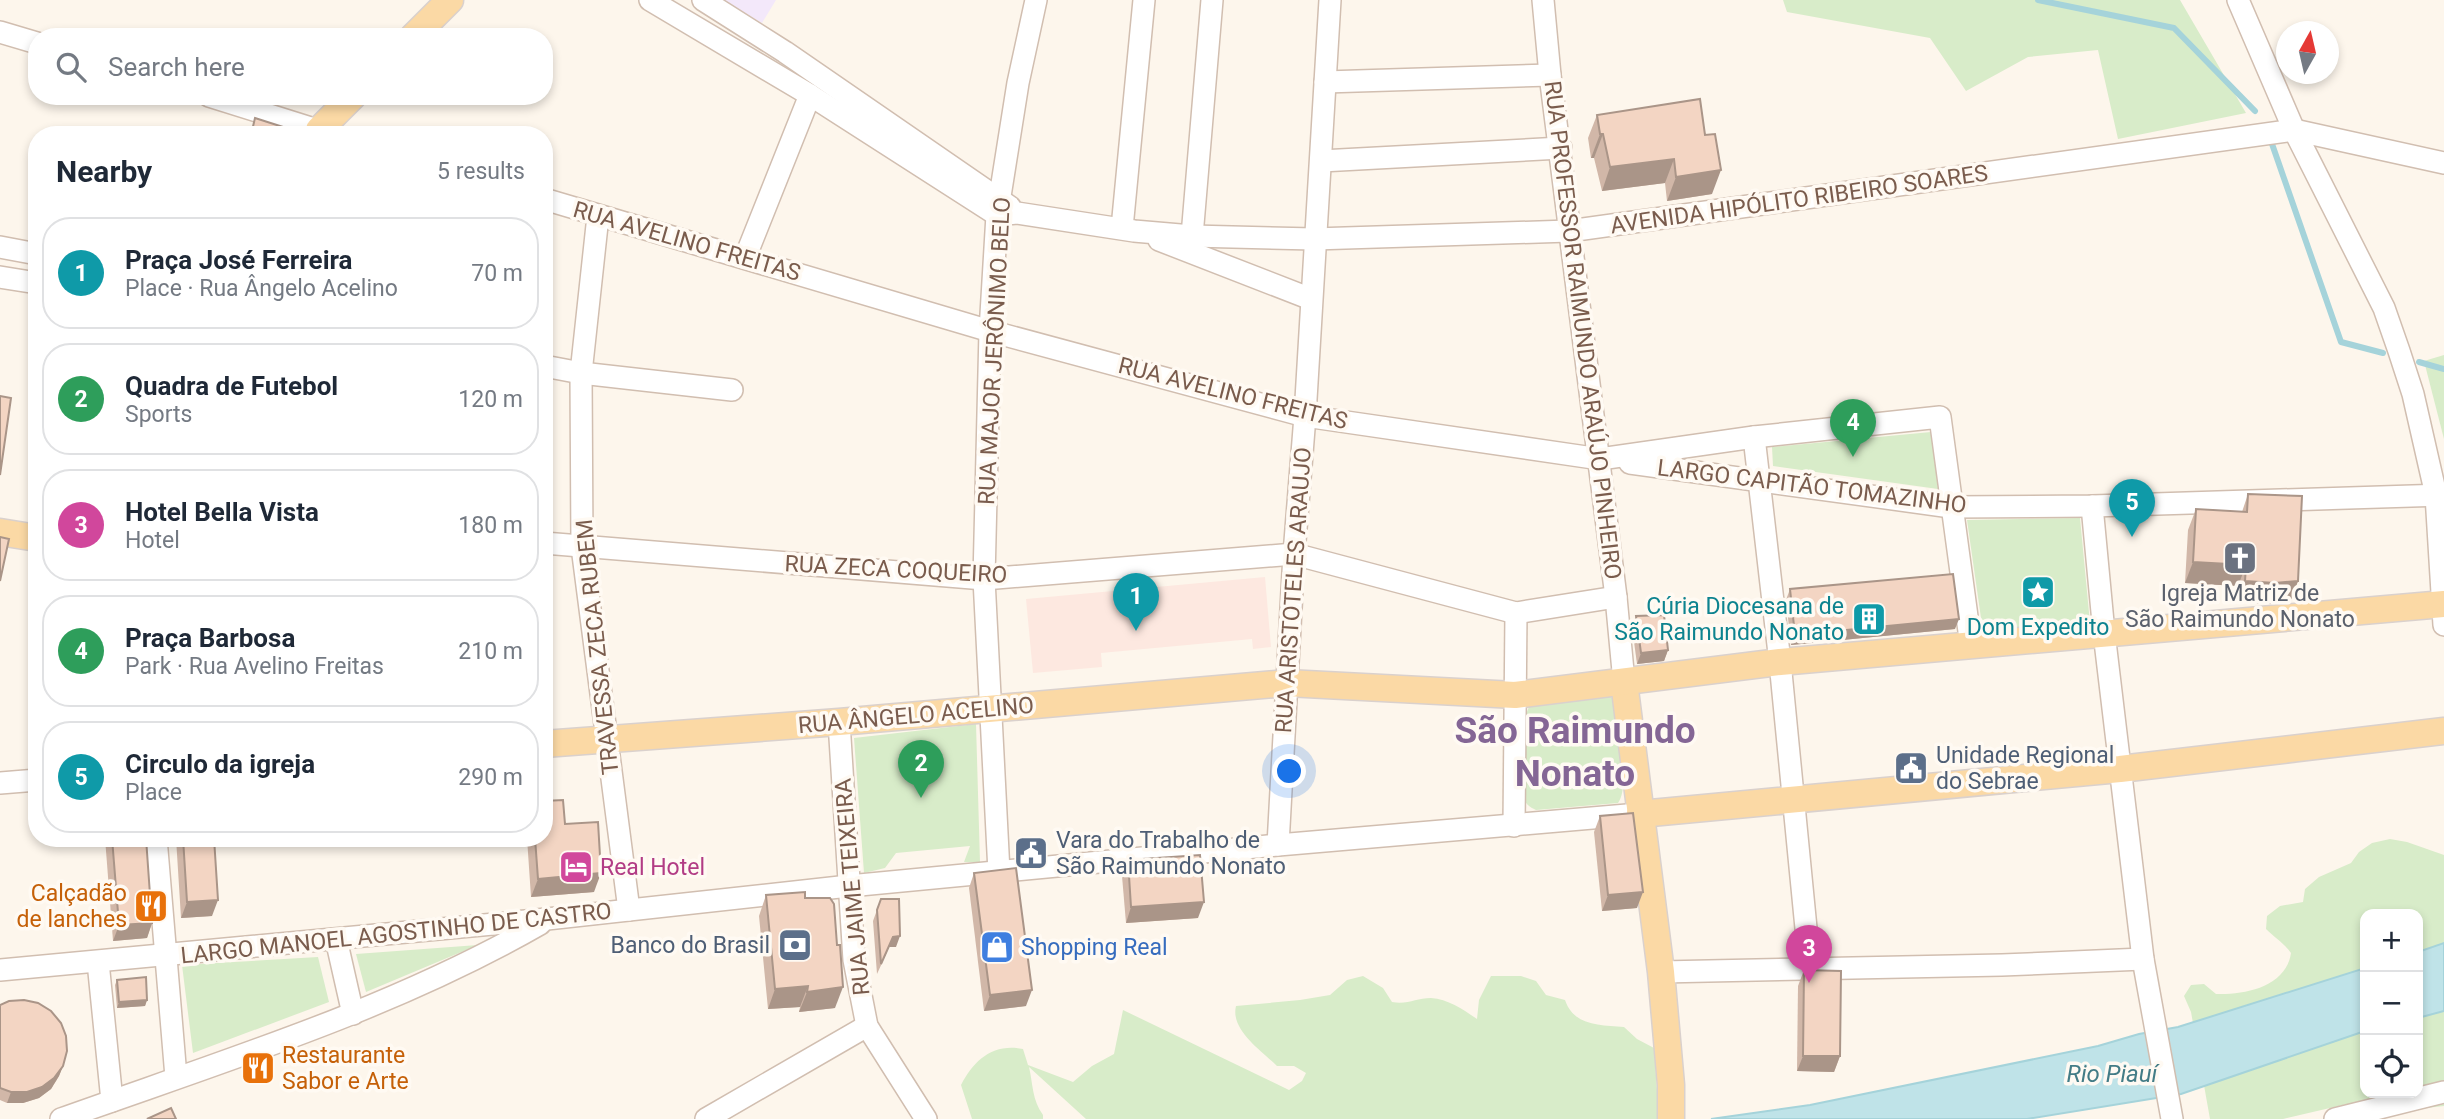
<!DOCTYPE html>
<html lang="en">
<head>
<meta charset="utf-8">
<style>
	body { margin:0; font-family:Roboto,sans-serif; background:#f6f6f7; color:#1f2937 }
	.controls { position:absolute; right:21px; bottom:21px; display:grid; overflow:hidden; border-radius:14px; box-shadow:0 4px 10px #0003 }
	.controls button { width:63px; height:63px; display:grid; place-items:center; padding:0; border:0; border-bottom:2px solid #e0e1e3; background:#fff; color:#1f2937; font:35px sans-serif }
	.compass { position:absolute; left:2276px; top:21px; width:63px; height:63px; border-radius:50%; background:#fff; box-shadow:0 4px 10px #0003; rotate:8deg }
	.you { position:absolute; left:1290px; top:772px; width:24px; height:24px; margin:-18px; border:5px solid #fff; border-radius:50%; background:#1a73e8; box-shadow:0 0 0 10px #1a73e833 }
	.badge { display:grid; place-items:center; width:46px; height:46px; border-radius:50%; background:#2563eb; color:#fff; font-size:23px; font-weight:700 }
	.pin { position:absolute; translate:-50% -58px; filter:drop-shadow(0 2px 4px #0008) }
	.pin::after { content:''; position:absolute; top:37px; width:24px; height:21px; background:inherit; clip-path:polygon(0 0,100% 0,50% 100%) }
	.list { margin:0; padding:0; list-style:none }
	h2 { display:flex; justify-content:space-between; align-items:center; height:91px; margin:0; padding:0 28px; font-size:30px }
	h2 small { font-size:23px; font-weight:400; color:#747a83 }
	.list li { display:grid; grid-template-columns:46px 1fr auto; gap:21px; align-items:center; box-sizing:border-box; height:112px; margin:0 14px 14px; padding:0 14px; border:2px solid #e0e1e3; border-radius:28px }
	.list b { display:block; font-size:26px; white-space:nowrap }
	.list p { margin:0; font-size:23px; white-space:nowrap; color:#747a83 }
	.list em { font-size:23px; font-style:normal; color:#747a83 }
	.icon { flex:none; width:38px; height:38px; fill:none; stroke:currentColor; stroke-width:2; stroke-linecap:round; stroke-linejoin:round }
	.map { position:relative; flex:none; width:2444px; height:1119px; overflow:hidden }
	.search { position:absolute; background:#fff; box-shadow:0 4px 10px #0003; left:28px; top:28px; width:525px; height:77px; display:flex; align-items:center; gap:18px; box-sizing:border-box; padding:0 24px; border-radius:28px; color:#747a83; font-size:26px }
	.panel { position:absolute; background:#fff; box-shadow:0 4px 10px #0003; left:28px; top:126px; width:525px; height:721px; border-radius:28px }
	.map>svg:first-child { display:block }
	.commercial { fill:#fde8e0 }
	.education { fill:#f3e8fa }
	.green { fill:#d8ecc9; fill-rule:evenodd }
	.water { fill:#bfe3e8; stroke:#a5d3da; stroke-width:2 }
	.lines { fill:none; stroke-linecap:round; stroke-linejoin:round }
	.stream { stroke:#a5d3da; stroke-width:6 }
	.minor-casing { stroke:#d1beb0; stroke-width:24 }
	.major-casing { stroke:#dad1cd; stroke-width:29 }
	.minor { stroke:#fff; stroke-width:21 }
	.major { stroke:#fbd9a5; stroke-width:26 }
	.wall { fill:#d1b7a8 }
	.shaded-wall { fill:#aa9588 }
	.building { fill:#f3d5c3; stroke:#aa9588; stroke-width:2 }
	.labels { text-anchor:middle; stroke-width:7; stroke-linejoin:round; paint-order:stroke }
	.street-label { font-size:23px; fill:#7a5c4d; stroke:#fffaf3 }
	.worship-label { font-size:23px; fill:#5b616d; stroke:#fffaf3 }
	.culture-label { font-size:23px; fill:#0d838f; stroke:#fffaf3; text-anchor:end }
	.service-label { font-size:23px; fill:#4e5e75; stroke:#fffaf3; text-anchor:start }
	.hotel-label { font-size:23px; fill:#b23c85; stroke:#fffaf3; text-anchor:start }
	.food-label { font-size:23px; fill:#c56008; stroke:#fffaf3; text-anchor:end }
	.shop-label { font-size:23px; fill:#366cbe; stroke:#fffaf3; text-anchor:start }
	.water-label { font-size:24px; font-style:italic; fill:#437c86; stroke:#fffaf3 }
	.town-label { font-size:37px; font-weight:bold; fill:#846695; stroke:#fffaf3 }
</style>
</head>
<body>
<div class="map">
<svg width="2444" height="1119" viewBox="0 0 2444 1119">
	<rect width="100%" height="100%" fill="#fdf6ec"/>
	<path class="commercial" d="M1265,577L1271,647L1253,649L1252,639L1101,653L1102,667L1033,673L1026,599Z"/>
	<path class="education" d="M724,0H776L762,23Z"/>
	<g class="green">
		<path d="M1783,0H2180L2246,113L2118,139L2098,50L2028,57L1966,91L1930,38L1787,12Z"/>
		<path d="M2444,355V439L2424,361Z"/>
		<path d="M1931,432L1938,489L1773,466L1772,447Z"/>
		<path d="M2080,518L2090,623L1983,632L1967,520Z"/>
		<path d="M1609,695L1612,698C1615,723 1632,783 1618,803L1536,810C1527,806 1525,803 1522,793L1525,717L1530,704Z"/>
		<path d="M976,724L980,862H964L970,846L896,853L885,868L864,873L854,738Z"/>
		<path d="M2390,839L2407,842L2444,855V1106L2417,1109L2347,1104L2283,1119H2210L2191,1012L2184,996L2191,985L2204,984L2216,994C2245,995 2286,987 2291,953C2283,942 2275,938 2266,929L2267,916L2280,906L2303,902L2305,889L2319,877L2351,863L2359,852L2372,843ZM2365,914H2418V1093H2365Z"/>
		<path d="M478,945L366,992L356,954Z"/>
		<path d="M318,957L329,1002L193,1053L182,965Z"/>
		<path d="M1363,976L1383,988L1392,1002C1408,1005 1416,998 1431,998C1448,999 1464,1010 1477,1019L1479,1000L1491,976H1521L1536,981L1546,995L1565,1000C1574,1026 1599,1025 1624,1027L1637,1039L1654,1048L1658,1104L1675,1114L1676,1119H1086L1029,1067C1033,1084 1032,1100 1043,1115V1119H972L961,1085C974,1060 993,1043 1023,1049L1028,1065L1073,1082L1092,1066L1114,1054L1123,1010L1289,1090L1302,1081L1306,1073L1294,1066H1277C1262,1051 1230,1030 1236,1006L1300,1000L1330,995L1347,980Z"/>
	</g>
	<g class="water">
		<path d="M2444,943V1011L2418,1018V952Z"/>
		<path d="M2365,968V1031L2181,1094L2027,1119H1711L1810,1105L2098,1046L2139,1034L2178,1027Z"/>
	</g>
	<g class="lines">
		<g class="stream">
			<path d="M2038,0L2174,28L2255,111"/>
			<path d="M2271,141L2341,342L2383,353"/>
			<path d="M2419,362L2444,369"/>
		</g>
		<g class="minor-casing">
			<g id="minor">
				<path d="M650,0L810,95L997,215L1017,213L1134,231L1192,236L1314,239L1569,231L2294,130L2444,163"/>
				<path d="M703,0L785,52L1010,207"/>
				<path d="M1543,0L1550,75L1616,597L1624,682"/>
				<path d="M2238,0L2294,130L2384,308L2399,351L2413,394L2436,495L2444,625"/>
				<path d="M0,32L37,43"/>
				<path d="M1325,82L1550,75"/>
				<path d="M209,96L333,135"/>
				<path d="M1321,161L1561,148"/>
				<path d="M544,199L990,331L1305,416L1600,459L1754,437L1940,417L1971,646"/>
				<path d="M598,216L581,373L582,547L629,910"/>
				<path d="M1122,228L1144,0"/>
				<path d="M1192,236L1212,0"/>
				<path d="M1159,240L1311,299"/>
				<path d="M0,247L37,254"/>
				<path d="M745,258L810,95"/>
				<path d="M0,277L37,283"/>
				<path d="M544,366L581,373L732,390"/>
				<path d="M1754,437L1780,662L1810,969"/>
				<path d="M1630,463L1951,507L2092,506L2444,495"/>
				<path d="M2092,506L2104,633L2143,959L2172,1119"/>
				<path d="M544,543L984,579L1294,554L1516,613L1616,597"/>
				<path d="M839,722L854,960L867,1026L926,1119"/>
				<path d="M0,783L37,780"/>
				<path d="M1514,826L1516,613"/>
				<path d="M156,838L176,1077"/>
				<path d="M1278,845L1294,554L1305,416L1330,0"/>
				<path d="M999,872L984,579L990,331L997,215L1018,83L1036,0"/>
				<path d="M336,939L353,1014"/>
				<path d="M98,962L112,1101"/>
				<path d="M0,970L547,919L849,886L1278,845L1627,815"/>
				<path d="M1661,972L2002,965L2143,959"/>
				<path d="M61,1119C223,1061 390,1010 540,924"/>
				<path d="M706,1119L867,1026"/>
				<path d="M2335,1119L2444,1092"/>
			</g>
		</g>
		<g class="major-casing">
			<g id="major">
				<path d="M413,37L450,0"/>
				<path d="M318,135L319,130L353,96"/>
				<path d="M0,532L37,538"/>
				<path d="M1624,682L1661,972L1671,1085V1119"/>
				<path d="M544,744L839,722L1287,683L1515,695L1780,662L2444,604"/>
				<path d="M1640,814L2120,769L2444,731"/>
			</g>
		</g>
		<use href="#minor" class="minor"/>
		<use href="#major" class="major"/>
	</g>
	<g class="wall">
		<path d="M1700,99L1712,194L1667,201L1665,183L1602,191L1594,158H1591L1588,138L1597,115Z"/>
		<path d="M2248,494L2298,581L2290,602L2268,604L2237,602L2238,586L2185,583L2188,530L2196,509L2242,512Z"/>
		<path d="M1790,589L1955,629L1791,645L1786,600Z"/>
		<path d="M1636,616L1668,650L1664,661L1637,664L1632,627Z"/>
		<path d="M1600,816L1637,908L1602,911L1594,832Z"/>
		<path d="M565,824L594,892L531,897L527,838H544Z"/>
		<path d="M105,838H146L152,923L147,938L113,941Z"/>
		<path d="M176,838H214L212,916L181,918Z"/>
		<path d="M1128,860L1198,918L1126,923L1122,876Z"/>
		<path d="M974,873L1026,1006L984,1011L969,888Z"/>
		<path d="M766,895L805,898L835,1008L799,1012L800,1007L768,1009L759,916Z"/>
		<path d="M881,899L896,947H889L877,974L873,921Z"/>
		<path d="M1804,970L1840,1056L1834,1072L1797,1071L1798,986Z"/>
		<path d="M117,980L147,1000L145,1006L117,1008L115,985Z"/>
		<path d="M0,1005L63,1066L59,1076L51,1089L39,1098L23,1103H7L0,1100Z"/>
	</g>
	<g class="shaded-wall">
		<path d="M1600,134H1603L1594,158H1591Z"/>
		<path d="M1674,159L1665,183L1602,191L1610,167Z"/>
		<path d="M1721,170L1712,194L1667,201L1676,177Z"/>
		<path d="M2193,562L2246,565L2238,586L2185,583Z"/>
		<path d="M2245,581H2298L2290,602L2268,604L2237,602Z"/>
		<path d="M1959,619L1955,629L1791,645L1795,635Z"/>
		<path d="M1668,650L1664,661L1637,664L1641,653Z"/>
		<path d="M601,873L594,892L531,897L538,879Z"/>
		<path d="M1643,892L1637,908L1602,911L1608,895Z"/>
		<path d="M218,900L212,916L181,918L187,902Z"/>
		<path d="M1204,902L1198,918L1126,923L1131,907Z"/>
		<path d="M152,923L147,938L113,941L119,925Z"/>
		<path d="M900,936L896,947H889L877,974L893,937Z"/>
		<path d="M808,986L800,1007L768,1009L775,989Z"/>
		<path d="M843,987L835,1008L799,1012L807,992Z"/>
		<path d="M1032,990L1026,1006L984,1011L990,995Z"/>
		<path d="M147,1000L145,1006L117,1008L119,1002Z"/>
		<path d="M1803,1056H1840L1834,1072L1797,1071Z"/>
		<path d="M63,1066L59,1076L51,1089L39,1098L23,1103H7L11,1092Z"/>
	</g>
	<g class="building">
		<path d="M1700,99L1705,135L1715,134L1721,170L1676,177L1674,159L1610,167L1603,134H1600L1597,115Z"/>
		<path d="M255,118L305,134V135H251Z"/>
		<path d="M0,396L11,398L0,475Z"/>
		<path d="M2248,494L2302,496L2298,581L2275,583L2245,581L2246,565L2193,562L2196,509L2247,512Z"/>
		<path d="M0,537L9,539L0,581Z"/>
		<path d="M1953,574L1959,619L1795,635L1790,589Z"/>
		<path d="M1664,615L1668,650L1641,653L1636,616Z"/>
		<path d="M563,800L565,824L598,822L601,873L538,879L535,838H544V801Z"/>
		<path d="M1633,813L1643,892L1608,895L1600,816Z"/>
		<path d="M112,838H146L152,923L119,925Z"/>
		<path d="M183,838H214L218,900L187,902Z"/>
		<path d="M1200,855L1204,902L1131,907L1128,860Z"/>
		<path d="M1016,868L1032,990L990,995L974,873Z"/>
		<path d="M805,892V898H830L834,904L837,945H840L843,987L807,992L808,986L775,989L766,895Z"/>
		<path d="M881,899H899L900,936L893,937L881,964L877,910Z"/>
		<path d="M1804,970L1841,971L1840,1056H1803Z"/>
		<path d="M146,977L147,1000L119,1002L117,980Z"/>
		<path d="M24,1000L38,1003L51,1011L61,1023L66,1036L67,1051L63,1066L54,1078L42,1087L27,1092H11L0,1088V1005L9,1001Z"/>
		<path d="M171,1108L176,1119H147Z"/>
	</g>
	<defs>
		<g id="church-square" transform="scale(1.75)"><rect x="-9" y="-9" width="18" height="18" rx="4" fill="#6b7280" stroke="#fffaf3"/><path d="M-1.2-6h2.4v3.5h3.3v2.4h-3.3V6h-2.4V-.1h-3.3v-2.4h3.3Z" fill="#fff"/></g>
		<g id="sight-square" transform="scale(1.75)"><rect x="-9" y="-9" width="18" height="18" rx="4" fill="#0f9aa8" stroke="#fffaf3"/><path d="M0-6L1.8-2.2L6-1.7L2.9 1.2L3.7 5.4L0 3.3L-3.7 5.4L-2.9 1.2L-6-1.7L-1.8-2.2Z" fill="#fff"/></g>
		<g id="building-square" transform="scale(1.75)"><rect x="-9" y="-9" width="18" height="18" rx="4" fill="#0f9aa8" stroke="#fffaf3"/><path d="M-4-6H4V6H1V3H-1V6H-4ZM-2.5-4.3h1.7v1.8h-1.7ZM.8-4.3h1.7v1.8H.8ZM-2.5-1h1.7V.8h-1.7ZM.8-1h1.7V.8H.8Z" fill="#fff"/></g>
		<g id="civic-square" transform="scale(1.75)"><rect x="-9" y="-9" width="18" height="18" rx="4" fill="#5c6f8a" stroke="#fffaf3"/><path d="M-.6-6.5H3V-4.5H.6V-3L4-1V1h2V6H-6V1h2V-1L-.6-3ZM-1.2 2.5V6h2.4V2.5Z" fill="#fff"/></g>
		<g id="hotel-square" transform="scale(1.75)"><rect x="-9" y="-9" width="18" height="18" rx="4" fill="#d1479c" stroke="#fffaf3"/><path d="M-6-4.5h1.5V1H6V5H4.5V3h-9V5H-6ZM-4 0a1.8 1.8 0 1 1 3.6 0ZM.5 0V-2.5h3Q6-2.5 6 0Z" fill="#fff"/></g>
		<g id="restaurant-square" transform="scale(1.75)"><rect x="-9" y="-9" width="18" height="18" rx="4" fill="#e8710a" stroke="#fffaf3"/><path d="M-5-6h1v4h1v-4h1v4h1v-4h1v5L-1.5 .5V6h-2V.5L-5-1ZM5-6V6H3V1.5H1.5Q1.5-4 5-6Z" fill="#fff"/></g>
		<g id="bank-square" transform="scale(1.75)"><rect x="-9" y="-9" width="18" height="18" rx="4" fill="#5c6f8a" stroke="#fffaf3"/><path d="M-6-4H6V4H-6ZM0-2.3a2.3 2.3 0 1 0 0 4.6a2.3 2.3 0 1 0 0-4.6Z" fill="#fff"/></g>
		<g id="shop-square" transform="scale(1.75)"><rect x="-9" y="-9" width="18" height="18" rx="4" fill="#3f7fe0" stroke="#fffaf3"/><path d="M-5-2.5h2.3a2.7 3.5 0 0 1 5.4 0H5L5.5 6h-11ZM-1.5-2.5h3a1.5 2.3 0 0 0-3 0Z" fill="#fff"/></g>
	</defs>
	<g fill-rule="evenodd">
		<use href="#church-square" x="2240" y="558"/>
		<use href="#sight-square" x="2038" y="592"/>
		<use href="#building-square" x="1869" y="619"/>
		<use href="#civic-square" x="1911" y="768"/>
		<use href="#civic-square" x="1031" y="853"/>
		<use href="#hotel-square" x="576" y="867"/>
		<use href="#restaurant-square" x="151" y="906"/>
		<use href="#bank-square" x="795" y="945"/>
		<use href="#shop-square" x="997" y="947"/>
		<use href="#restaurant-square" x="258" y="1068"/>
	</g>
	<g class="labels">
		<g class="street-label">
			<text transform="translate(1799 199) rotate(-8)" y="8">AVENIDA HIPÓLITO RIBEIRO SOARES</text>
			<text transform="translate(687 241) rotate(16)" y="8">RUA AVELINO FREITAS</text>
			<text transform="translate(1583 330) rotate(83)" y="8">RUA PROFESSOR RAIMUNDO ARAÚJO PINHEIRO</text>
			<text transform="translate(994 351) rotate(-87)" y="8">RUA MAJOR JERÔNIMO BELO</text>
			<text transform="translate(1233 393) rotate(14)" y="8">RUA AVELINO FREITAS</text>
			<text transform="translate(1812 486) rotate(7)" y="8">LARGO CAPITÃO TOMAZINHO</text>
			<text transform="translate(896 569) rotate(3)" y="8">RUA ZECA COQUEIRO</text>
			<text transform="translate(1293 590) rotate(-86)" y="8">RUA ARISTOTELES ARAUJO</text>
			<text transform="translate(597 647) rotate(-96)" y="8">TRAVESSA ZECA RUBEM</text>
			<text transform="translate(916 715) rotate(-5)" y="8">RUA ÂNGELO ACELINO</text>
			<text transform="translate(852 887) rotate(-95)" y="8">RUA JAIME TEIXEIRA</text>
			<text transform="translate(396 933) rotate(-6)" y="8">LARGO MANOEL AGOSTINHO DE CASTRO</text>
		</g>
		<g class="worship-label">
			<text x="2240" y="601">Igreja Matriz de<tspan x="2240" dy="26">São Raimundo Nonato</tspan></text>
		</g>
		<g class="culture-label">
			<text x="1844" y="614">Cúria Diocesana de<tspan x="1844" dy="26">São Raimundo Nonato</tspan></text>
			<text x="2038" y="635" text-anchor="middle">Dom Expedito</text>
		</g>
		<g class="service-label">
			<text x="1936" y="763">Unidade Regional<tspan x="1936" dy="26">do Sebrae</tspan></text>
			<text x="1056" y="848">Vara do Trabalho de<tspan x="1056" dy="26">São Raimundo Nonato</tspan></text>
			<text x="770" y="953" text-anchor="end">Banco do Brasil</text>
		</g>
		<g class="hotel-label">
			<text x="600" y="875">Real Hotel</text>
		</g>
		<g class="food-label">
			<text x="127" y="901">Calçadão<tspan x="127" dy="26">de lanches</tspan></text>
			<text x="282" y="1063" text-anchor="start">Restaurante<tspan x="282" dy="26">Sabor e Arte</tspan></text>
		</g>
		<g class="shop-label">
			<text x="1021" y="955">Shopping Real</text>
		</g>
		<g class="water-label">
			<text x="2112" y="1082">Rio Piauí</text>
		</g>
		<g class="town-label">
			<text x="1575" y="743">São Raimundo<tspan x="1575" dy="43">Nonato</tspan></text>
		</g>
	</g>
</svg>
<div class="controls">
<button>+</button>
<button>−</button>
<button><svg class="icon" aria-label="locate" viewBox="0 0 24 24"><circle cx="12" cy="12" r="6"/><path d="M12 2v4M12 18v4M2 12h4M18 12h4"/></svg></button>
</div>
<svg class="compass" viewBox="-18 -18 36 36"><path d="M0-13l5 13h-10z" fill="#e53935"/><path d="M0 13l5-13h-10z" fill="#747a83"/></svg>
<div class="you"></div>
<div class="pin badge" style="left:1136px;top:631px;background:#0f9aa8">1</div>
<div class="pin badge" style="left:921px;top:798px;background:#2e9e5b">2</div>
<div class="pin badge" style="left:1809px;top:983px;background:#d1479c">3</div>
<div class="pin badge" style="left:1853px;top:457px;background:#2e9e5b">4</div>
<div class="pin badge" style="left:2132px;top:537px;background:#0f9aa8">5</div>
<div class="search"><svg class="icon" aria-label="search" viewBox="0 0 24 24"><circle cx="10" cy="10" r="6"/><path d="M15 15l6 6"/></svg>Search here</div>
<section class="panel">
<h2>Nearby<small>5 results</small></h2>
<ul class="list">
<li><span class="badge" style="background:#0f9aa8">1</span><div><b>Praça José Ferreira</b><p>Place · Rua Ângelo Acelino</p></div><em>70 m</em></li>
<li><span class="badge" style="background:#2e9e5b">2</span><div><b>Quadra de Futebol</b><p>Sports</p></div><em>120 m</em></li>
<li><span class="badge" style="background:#d1479c">3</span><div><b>Hotel Bella Vista</b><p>Hotel</p></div><em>180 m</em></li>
<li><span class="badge" style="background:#2e9e5b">4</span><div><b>Praça Barbosa</b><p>Park · Rua Avelino Freitas</p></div><em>210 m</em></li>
<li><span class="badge" style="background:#0f9aa8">5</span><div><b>Circulo da igreja</b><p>Place</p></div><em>290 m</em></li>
</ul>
</section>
</div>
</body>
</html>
